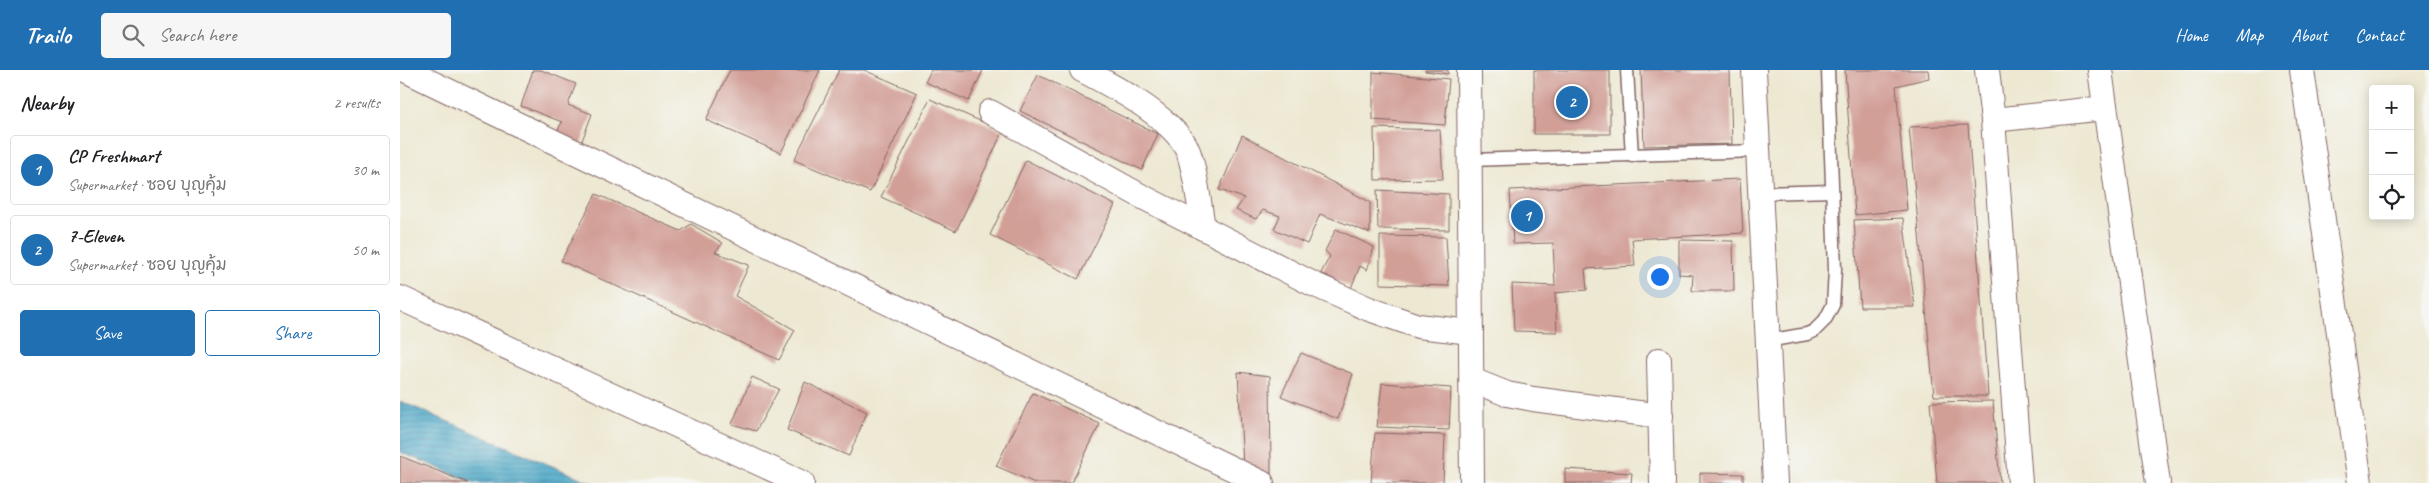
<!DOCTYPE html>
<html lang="en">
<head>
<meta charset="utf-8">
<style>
	body { margin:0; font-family:Caveat,"Playpen Sans Thai",sans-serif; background:#f6f6f6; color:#202124 }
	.controls { position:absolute; right:15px; top:15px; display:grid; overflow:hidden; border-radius:5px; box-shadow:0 2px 12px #0003 }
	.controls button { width:45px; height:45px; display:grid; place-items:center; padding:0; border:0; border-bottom:1px solid #e0e0e0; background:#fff; color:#202124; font:25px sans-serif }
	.you { position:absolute; left:1259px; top:206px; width:18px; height:18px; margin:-12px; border:4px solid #fff; border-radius:50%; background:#1a73e8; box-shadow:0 0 0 8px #1a73e833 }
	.badge { display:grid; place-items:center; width:32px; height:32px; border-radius:50%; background:#1f6fb2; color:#fff; font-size:16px; font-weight:700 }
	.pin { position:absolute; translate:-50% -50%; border:2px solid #fff; box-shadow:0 1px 5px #0006 }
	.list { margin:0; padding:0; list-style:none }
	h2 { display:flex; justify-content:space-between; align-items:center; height:65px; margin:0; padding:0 20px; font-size:21px }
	h2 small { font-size:16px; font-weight:400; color:#757577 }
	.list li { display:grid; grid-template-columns:32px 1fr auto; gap:15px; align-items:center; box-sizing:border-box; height:70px; margin:0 10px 10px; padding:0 10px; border:1px solid #e0e0e0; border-radius:5px }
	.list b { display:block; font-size:19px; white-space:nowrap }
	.list p { margin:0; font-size:16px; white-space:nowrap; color:#757577 }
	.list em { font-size:16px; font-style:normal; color:#757577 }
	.actions { display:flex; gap:10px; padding:15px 20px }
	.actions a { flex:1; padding:11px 0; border:1px solid #1f6fb2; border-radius:5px; text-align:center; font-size:18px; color:#1f6fb2 }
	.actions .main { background:#1f6fb2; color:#fff }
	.icon { flex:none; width:28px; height:28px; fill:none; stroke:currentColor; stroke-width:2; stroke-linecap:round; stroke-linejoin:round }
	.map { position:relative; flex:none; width:2029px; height:413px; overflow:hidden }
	header { display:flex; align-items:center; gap:30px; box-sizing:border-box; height:70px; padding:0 25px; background:#1f6fb2; color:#fff }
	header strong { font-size:24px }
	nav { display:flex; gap:28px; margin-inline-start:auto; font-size:18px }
	.search { width:350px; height:45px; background:#f6f6f6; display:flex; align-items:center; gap:12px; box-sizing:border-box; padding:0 18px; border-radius:5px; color:#757577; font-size:19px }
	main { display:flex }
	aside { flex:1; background:#fff }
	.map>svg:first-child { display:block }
	.water { fill:url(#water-rules); stroke:#4a637a }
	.building { fill:#d29f97 }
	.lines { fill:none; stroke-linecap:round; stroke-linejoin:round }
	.service-casing { stroke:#836565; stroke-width:15 }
	.minor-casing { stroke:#836565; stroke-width:26 }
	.service { stroke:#fff; stroke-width:12 }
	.minor { stroke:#fff; stroke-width:24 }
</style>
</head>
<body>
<header>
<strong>Trailo</strong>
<div class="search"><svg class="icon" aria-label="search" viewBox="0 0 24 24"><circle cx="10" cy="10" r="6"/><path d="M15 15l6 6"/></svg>Search here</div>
<nav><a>Home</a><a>Map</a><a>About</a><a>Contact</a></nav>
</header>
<main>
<aside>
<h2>Nearby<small>2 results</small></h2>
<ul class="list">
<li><span class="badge">1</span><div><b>CP Freshmart</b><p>Supermarket · ซอย บุญคุ้ม</p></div><em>30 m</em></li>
<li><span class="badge">2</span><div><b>7-Eleven</b><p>Supermarket · ซอย บุญคุ้ม</p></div><em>50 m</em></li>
</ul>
<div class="actions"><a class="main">Save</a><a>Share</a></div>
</aside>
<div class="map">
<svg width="2029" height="413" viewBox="0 0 2029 413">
	<defs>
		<pattern id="water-rules" width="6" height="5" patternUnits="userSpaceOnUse" patternTransform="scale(1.25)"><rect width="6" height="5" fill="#4aa7c8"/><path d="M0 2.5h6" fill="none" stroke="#4087a3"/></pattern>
	</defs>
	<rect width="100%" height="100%" fill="#f6f6f2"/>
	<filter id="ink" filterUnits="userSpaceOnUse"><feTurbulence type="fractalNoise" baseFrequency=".02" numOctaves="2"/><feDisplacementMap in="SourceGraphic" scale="10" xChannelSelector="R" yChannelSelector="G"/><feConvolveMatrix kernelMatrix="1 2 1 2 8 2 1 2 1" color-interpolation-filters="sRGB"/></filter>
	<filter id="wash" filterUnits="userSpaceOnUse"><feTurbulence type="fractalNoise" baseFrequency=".0096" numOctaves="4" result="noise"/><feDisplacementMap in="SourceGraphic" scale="20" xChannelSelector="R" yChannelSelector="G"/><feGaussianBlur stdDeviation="1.12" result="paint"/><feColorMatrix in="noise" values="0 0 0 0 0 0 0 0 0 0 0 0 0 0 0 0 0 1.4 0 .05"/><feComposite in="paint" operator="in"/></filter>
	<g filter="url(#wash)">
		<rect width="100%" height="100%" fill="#ede8d1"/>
		<path class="water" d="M0,331L192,413H75L0,382Z"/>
		<g id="blocks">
			<g class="building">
				<path d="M133,0H141L176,14L168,35L192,44L180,76L156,64L162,52L121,36Z"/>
				<path d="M330,0H420L381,83L306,50Z"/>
				<path d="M439,0H464L517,23L470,122L394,90Z"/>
				<path d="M531,0H583L569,31L525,12Z"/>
				<path d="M1025,0H1048V4L1025,1Z"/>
				<rect x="1134" y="0" width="76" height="64"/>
				<path d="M1241,0H1330L1332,74L1244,76Z"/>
				<path d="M1445,0H1528L1529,8L1496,16L1507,140L1455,145Z"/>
				<path d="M973,2L1049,9L1045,55L973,50Z"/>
				<path d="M638,5L758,64L742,100L620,41Z"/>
				<path d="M530,29L603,61L556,161L481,127Z"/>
				<path d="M1568,55L1588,326H1534L1509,57Z"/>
				<path d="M974,58L1040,60L1043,109L975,110Z"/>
				<path d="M842,65L970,132V163L920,144L907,174L874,159L880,146L863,140L856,149L836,140L844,128L819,120Z"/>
				<path d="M626,90L715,135L678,209L590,165Z"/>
				<path d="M1340,109L1343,163L1232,169L1235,196L1185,199L1187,220L1155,223L1157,262L1114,261L1112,214L1155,216L1153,173L1113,174L1110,120Z"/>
				<path d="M977,120L1049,124V160L978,159Z"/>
				<path d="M196,124L281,161L291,154L323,173L315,182L349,195L335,226L395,260L379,290L161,191Z"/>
				<path d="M1503,148L1515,237H1460L1454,150Z"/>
				<path d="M936,159L974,177L967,200L960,196L951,218L921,203L930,186L925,181Z"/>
				<path d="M980,166L1046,167L1049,216L980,214Z"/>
				<path d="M1279,170L1333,171L1334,221H1292L1293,205L1279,204Z"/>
				<path d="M901,283L953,304L938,349L881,326Z"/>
				<path d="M838,302L870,306L871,404L843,396Z"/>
				<path d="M352,307L379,319L356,361L332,354Z"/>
				<path d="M405,312L467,342L449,386L387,360Z"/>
				<path d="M982,313L1051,318L1049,360L977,357Z"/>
				<path d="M633,323L700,354L671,413H635L596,396Z"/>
				<path d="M1593,331L1600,413H1537L1530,332Z"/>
				<path d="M975,363L1045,365L1043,413H971Z"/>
				<path d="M0,386L68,413H0Z"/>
				<path d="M1165,399L1232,403L1231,413H1165Z"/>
				<path d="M1300,403L1343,404V413H1300Z"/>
			</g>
		</g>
	</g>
	<g filter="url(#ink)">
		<use href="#blocks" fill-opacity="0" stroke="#836565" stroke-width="1"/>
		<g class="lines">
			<g class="service-casing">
				<g id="service">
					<path d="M1227,0L1232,86"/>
					<path d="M1070,90L1358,81"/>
					<path d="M1360,123L1432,121"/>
					<path d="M1367,271L1407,264L1414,261L1425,250L1433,235L1435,200L1428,0"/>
				</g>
			</g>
			<g class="minor-casing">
				<g id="minor">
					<path d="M5,0L862,413"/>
					<path d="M682,0C715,17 762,42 784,73C794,87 800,139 803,158"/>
					<path d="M1069,0L1072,413"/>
					<path d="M1354,0L1375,413"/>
					<path d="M1587,0L1593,50L1620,413"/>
					<path d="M1700,0L1758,413"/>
					<path d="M1902,0L1960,413"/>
					<path d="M590,42L739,125L913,214L969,239L1018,256L1071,262"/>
					<path d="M1593,50L1705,38"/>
					<path d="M0,228L402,413"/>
					<path d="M1259,290L1262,413"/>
					<path d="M1072,310L1107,324L1133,329L1261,346"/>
				</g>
			</g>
			<use href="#service" class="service"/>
			<use href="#minor" class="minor"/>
		</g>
	</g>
</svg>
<div class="controls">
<button>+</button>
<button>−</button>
<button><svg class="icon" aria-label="locate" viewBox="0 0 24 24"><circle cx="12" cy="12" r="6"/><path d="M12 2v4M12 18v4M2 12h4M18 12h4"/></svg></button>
</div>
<div class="you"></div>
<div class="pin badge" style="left:1127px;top:146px">1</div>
<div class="pin badge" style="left:1172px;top:32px">2</div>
</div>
</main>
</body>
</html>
